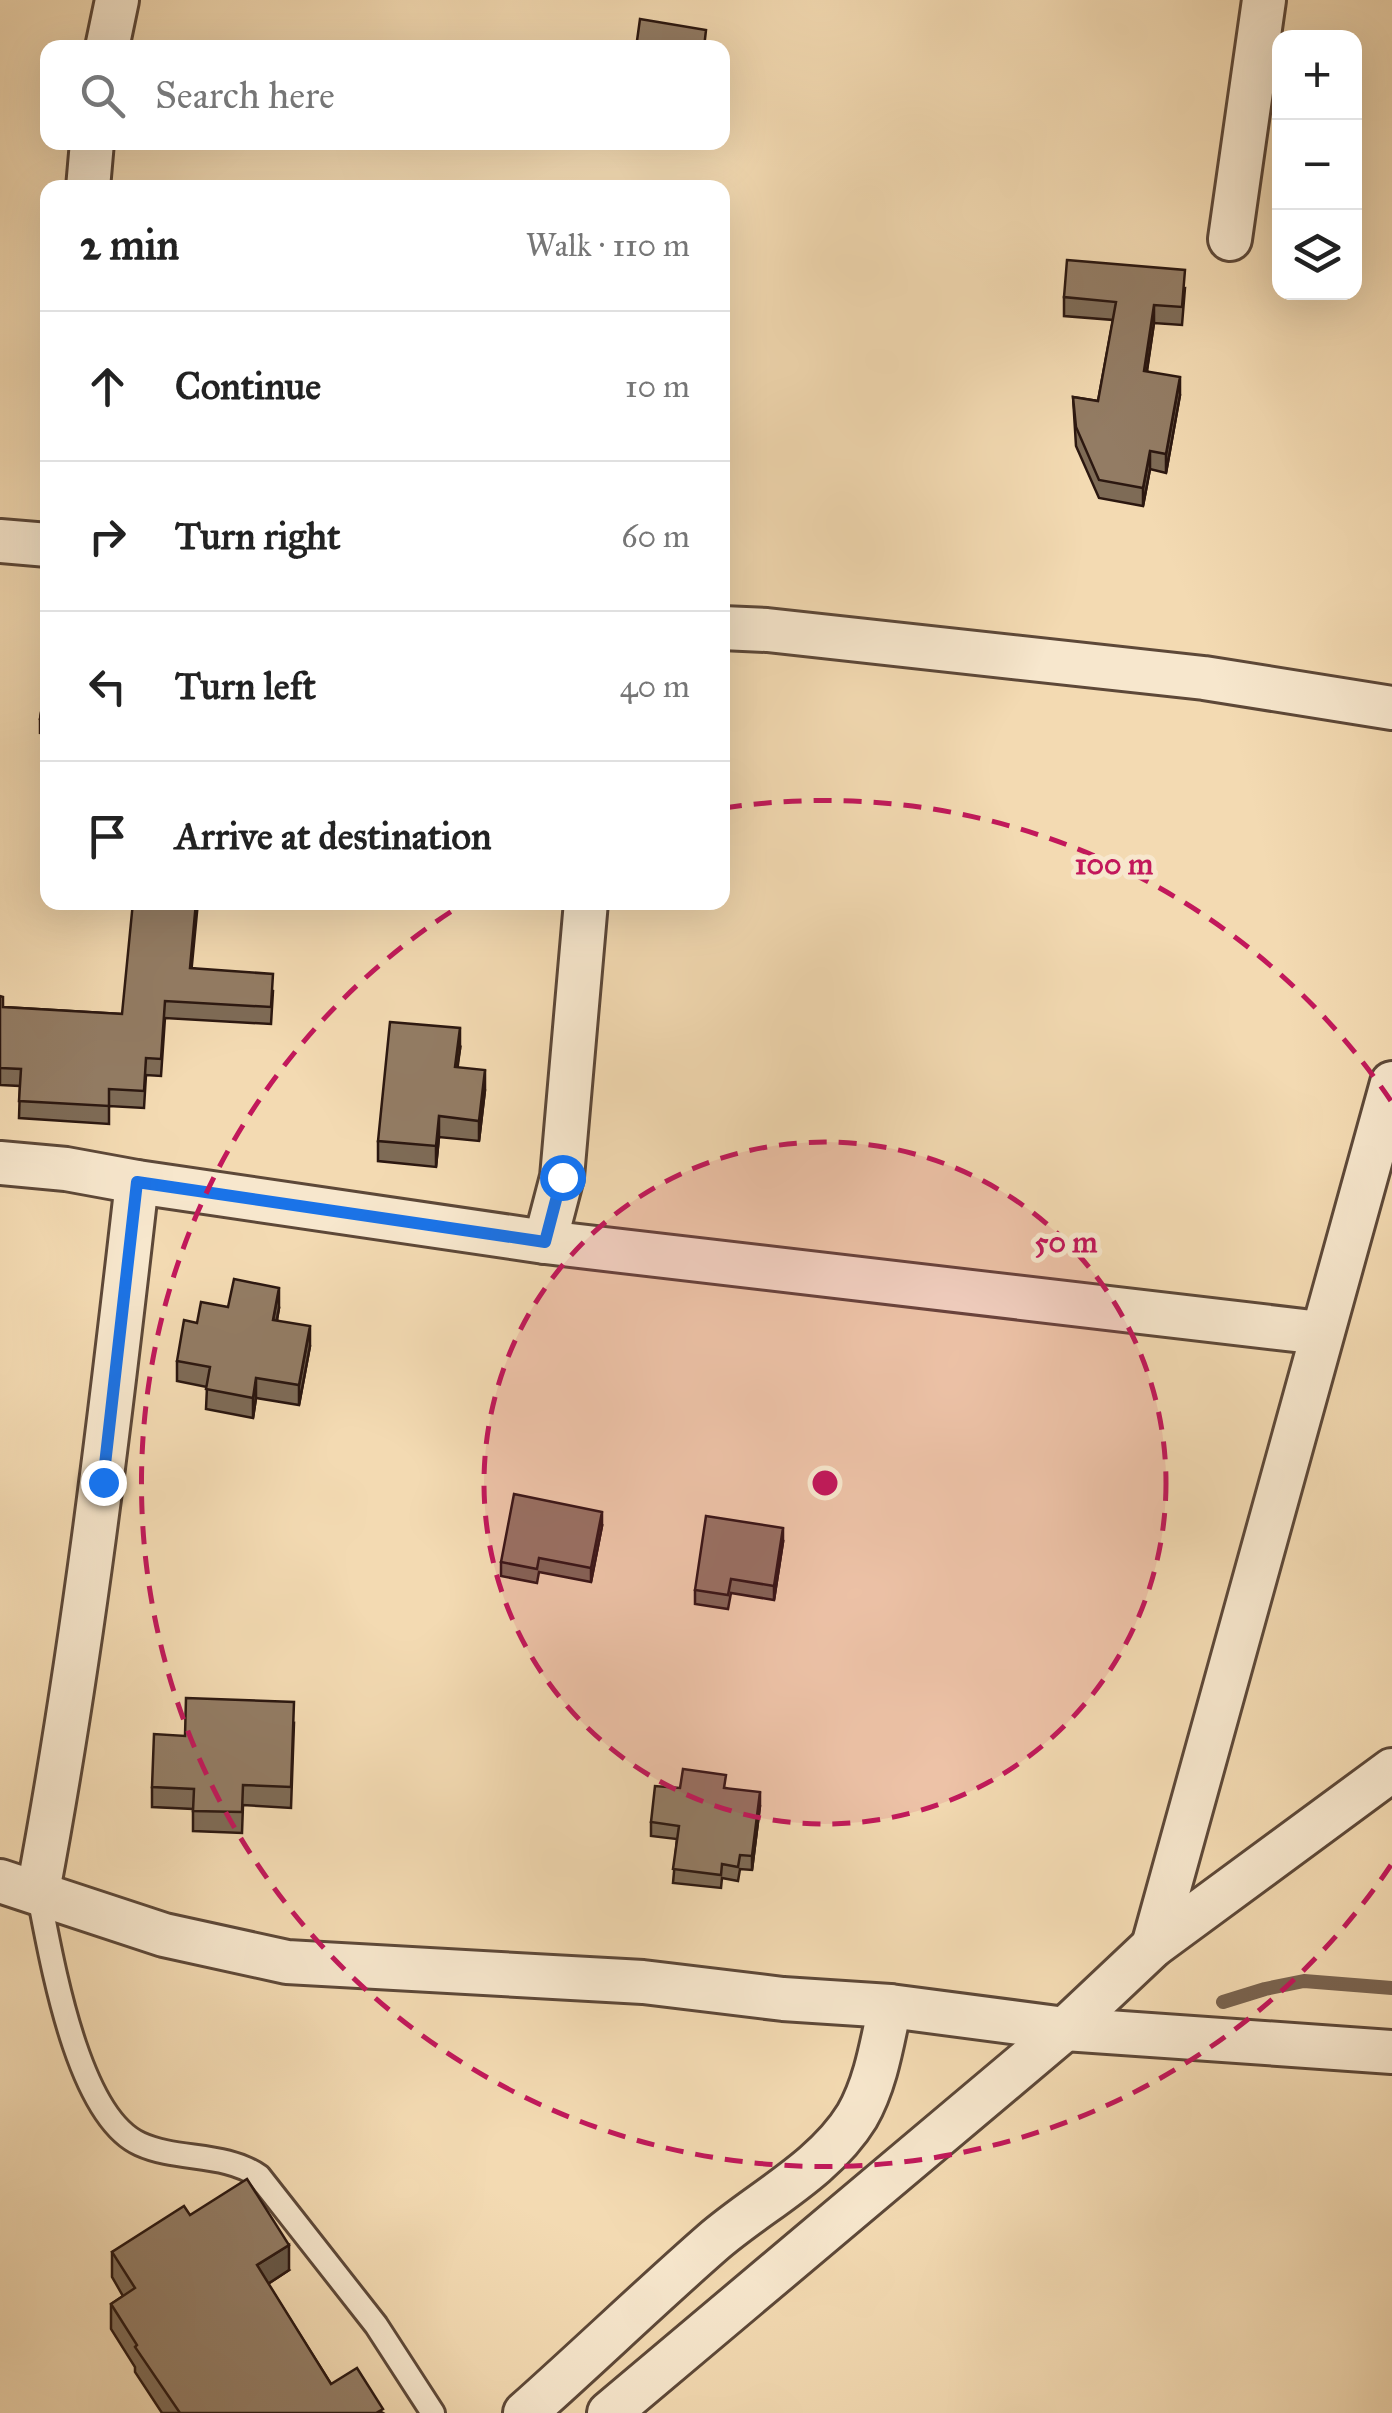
<!DOCTYPE html>
<html lang="en">
<head>
<meta charset="utf-8">
<style>
	body { margin:0; font-family:"IM FELL Great Primer",serif; background:#f6f6f6; color:#222 }
	.controls { position:absolute; right:30px; top:30px; display:grid; overflow:hidden; border-radius:20px; box-shadow:0 10px 40px #0002 }
	.controls button { width:90px; height:90px; display:grid; place-items:center; padding:0; border:0; border-bottom:2px solid #e0e0e0; background:#fff; color:#222; font:50px sans-serif }
	.stop { position:absolute; width:30px; height:30px; margin:-22px; border:8px solid #1a73e8; border-radius:50%; background:#fff }
	.stop.end { background:#1a73e8; border-color:#fff; box-shadow:0 2px 10px #0008 }
	.list { margin:0; padding:0; list-style:none }
	h2 { display:flex; justify-content:space-between; align-items:center; height:130px; margin:0; padding:0 40px; font-size:42px }
	h2 small { font-size:32px; font-weight:400; color:#767676 }
	.list li { display:grid; grid-template-columns:65px 1fr auto; gap:30px; align-items:center; box-sizing:border-box; height:150px; padding:0 40px; border-top:2px solid #e0e0e0 }
	.list b { display:block; font-size:38px; white-space:nowrap }
	.list em { font-size:32px; font-style:normal; color:#767676 }
	.icon { flex:none; width:55px; height:55px; fill:none; stroke:currentColor; stroke-width:2; stroke-linecap:round; stroke-linejoin:round }
	.map { position:relative; flex:none; width:1392px; height:2413px; overflow:hidden }
	.search { position:absolute; background:#fff; box-shadow:0 10px 40px #0002; left:40px; top:40px; width:690px; height:110px; display:flex; align-items:center; gap:25px; box-sizing:border-box; padding:0 35px; border-radius:20px; color:#767676; font-size:38px }
	.panel { position:absolute; background:#fff; box-shadow:0 10px 40px #0002; left:40px; top:180px; width:690px; height:730px; border-radius:20px }
	.map>svg:first-child { display:block }
	.lines { fill:none; stroke-linecap:round; stroke-linejoin:round }
	.stream { stroke:#7a6450; stroke-width:14 }
	.lane-casing { stroke:#5d4838; stroke-width:28 }
	.street-casing { stroke:#5d4838; stroke-width:48 }
	.lane { stroke:#f7e7cd; stroke-width:22 }
	.street { stroke:#f7e7cd; stroke-width:42 }
	.wall { fill:#7e6b56; stroke:#2b1710; stroke-width:2.5 }
	.shaded-wall { fill:#675746; stroke:#2b1710; stroke-width:2.5 }
	.building { fill:#937c64; stroke:#2b1710; stroke-width:2.5 }
	.route { stroke:#1a73e8; stroke-width:12 }
	.ring { fill:none; stroke:#c2185b; stroke-width:5; stroke-dasharray:18 12 }
	.centre { fill:#c2185b; stroke:#f7e7cd; stroke-width:5 }
	.ring-label { font-size:30px; text-anchor:middle; font-weight:bold; fill:#c2185b; stroke:#f7e7cd; stroke-width:10; stroke-linejoin:round; paint-order:stroke }
</style>
</head>
<body>
<div class="map">
<svg width="1392" height="2413" viewBox="0 0 1392 2413">
	<rect width="100%" height="100%" fill="#f3dab2"/>
	<filter id="stains"><feTurbulence type="fractalNoise" baseFrequency=".002" numOctaves="4"/><feColorMatrix values="0 0 0 0 .2 0 0 0 0 .09 0 0 0 0 .02 0 0 0 .5 -.17"/></filter>
	<radialGradient id="worn" r=".72"><stop offset=".6" stop-color="#630" stop-opacity="0"/><stop offset="1" stop-color="#630" stop-opacity=".3"/></radialGradient>
	<g class="lines">
		<path class="stream" d="M1223,2002L1265,1989L1304,1981L1392,1988"/>
		<g class="lane-casing">
			<path id="lane" d="M38,1891C51,1955 76,2115 140,2144C177,2161 224,2152 259,2176L376,2325L433,2413"/>
		</g>
		<g class="street-casing">
			<g id="street">
				<path d="M107,48L117,0"/>
				<path d="M88,188L92,142"/>
				<path d="M1230,239L1264,0"/>
				<path d="M0,541L48,545"/>
				<path d="M722,628L767,630L1204,678L1392,708"/>
				<path d="M0,1163L66,1169L137,1182L545,1242L1321,1333"/>
				<path d="M545,1242L562,1177L586,902"/>
				<path d="M0,1881L164,1935L287,1962L643,1982L783,1999L890,2006L1065,2029L1392,2052"/>
				<path d="M38,1891C82,1656 110,1420 137,1182"/>
				<path d="M1153,1946L1392,1083"/>
				<path d="M525,2413C588,2357 649,2298 713,2242C759,2202 824,2170 857,2116C876,2083 882,2043 890,2006"/>
				<path d="M609,2413L1065,2029L1153,1946L1392,1770"/>
			</g>
		</g>
		<use href="#lane" class="lane"/>
		<use href="#street" class="street"/>
	</g>
	<g class="wall">
		<path d="M1185,288L1182,325L1154,323L1147,371L1180,395L1166,473L1150,469L1143,506L1099,498L1076,446L1073,397L1098,401L1113,320L1064,316V297Z"/>
		<path d="M48,669V734L40,733V719Z"/>
		<path d="M192,968L273,991L271,1024L165,1018L161,1076L146,1075L144,1108L109,1106V1124L19,1118L20,1086L0,1085V996L3,1007L122,1014Z"/>
		<path d="M460,1049L457,1067L485,1090L479,1141L439,1137L436,1167L378,1161V1141Z"/>
		<path d="M228,1307L279,1308L277,1320L310,1346L299,1405L256,1398L253,1418L206,1409L207,1387L177,1381V1361Z"/>
		<path d="M602,1526L591,1582L539,1572L537,1583L501,1576V1562Z"/>
		<path d="M783,1542L774,1600L731,1593L728,1609L695,1604V1590Z"/>
		<path d="M294,1723L291,1808L243,1805L242,1833L193,1831V1809L152,1807V1787L185,1736Z"/>
		<path d="M680,1788H726L760,1806L752,1870L740,1869L738,1881L722,1878L721,1888L673,1883L677,1839L651,1836V1822Z"/>
		<path d="M190,2215L289,2270L268,2284L331,2384L383,2413H162L135,2372V2367L111,2329V2304L123,2296L112,2277V2252Z"/>
	</g>
	<g class="shaded-wall">
		<path d="M1154,305V323L1144,389V371Z"/>
		<path d="M1180,377V395L1166,473V454Z"/>
		<path d="M1150,451V469L1143,506V488Z"/>
		<path d="M196,902H198L190,985V968Z"/>
		<path d="M460,1028V1049L455,1087V1067Z"/>
		<path d="M485,1070V1090L479,1141V1121Z"/>
		<path d="M439,1116V1137L436,1167V1146Z"/>
		<path d="M279,1288V1308L273,1340V1320Z"/>
		<path d="M310,1326V1346L299,1405V1385Z"/>
		<path d="M256,1378V1398L253,1418V1398Z"/>
		<path d="M602,1512V1526L591,1582V1568Z"/>
		<path d="M783,1528V1542L774,1600V1586Z"/>
		<path d="M760,1792V1806L752,1870V1856Z"/>
		<path d="M289,2245V2270L257,2291V2265Z"/>
	</g>
	<g class="building">
		<path d="M640,19L706,30L704,48H636Z"/>
		<path d="M1067,260L1185,270L1182,307L1154,305L1144,371L1180,377L1166,454L1150,451L1143,488L1099,480L1076,427L1073,397L1098,401L1116,302L1064,297Z"/>
		<path d="M48,669V720L40,719Z"/>
		<path d="M133,902H196L190,968L273,974L271,1007L165,1001L161,1059L146,1058L144,1091L109,1089V1106L19,1101L21,1069L0,1068V996L3,997V1007L122,1014Z"/>
		<path d="M390,1022L460,1028L455,1067L485,1070L479,1121L439,1116L436,1146L378,1141Z"/>
		<path d="M234,1279L279,1288L273,1320L310,1326L299,1385L256,1378L253,1398L206,1389L210,1367L177,1361L184,1320L197,1323L201,1302L228,1307Z"/>
		<path d="M514,1494L602,1512L591,1568L539,1558L537,1569L501,1562Z"/>
		<path d="M706,1516L783,1528L774,1586L731,1579L728,1595L695,1590Z"/>
		<path d="M186,1698L294,1702L291,1787L243,1785L242,1812L193,1811L194,1789L152,1787L154,1734L185,1736Z"/>
		<path d="M683,1769L726,1775L724,1788L760,1792L752,1856L740,1855L738,1867L722,1864L721,1875L673,1869L679,1826L651,1822L655,1786L680,1788Z"/>
		<path d="M247,2179L289,2245L257,2265L331,2384L357,2368L383,2409L376,2413H180L135,2347L137,2345L111,2304L135,2288L112,2252L184,2206L190,2215Z"/>
	</g>
	<g class="lines">
		<path class="route" d="M103,1482L137,1182L545,1242L562,1177"/>
	</g>
	<circle cx="825" cy="1483" r="341" fill="#c2185b" fill-opacity=".12"/>
	<g class="ring">
		<circle cx="825" cy="1483" r="341"/>
		<path d="M1391 1865A683 683 0 1 1 463 904M724 808A683 683 0 0 1 1391 1101"/>
	</g>
	<circle cx="825" cy="1483" r="15" class="centre"/>
	<g class="ring-label">
		<text x="1114" y="874">100 m</text>
		<text x="1066" y="1252">50 m</text>
	</g>
	<rect width="100%" height="100%" filter="url(#stains)"/>
	<rect width="100%" height="100%" fill="url(#worn)"/>
</svg>
<div class="controls">
<button>+</button>
<button>−</button>
<button><svg class="icon" aria-label="layers" viewBox="0 0 24 24"><path d="M12 4l9 5-9 5-9-5zM3 14l9 5 9-5"/></svg></button>
</div>
<div class="stop" style="left:562px;top:1177px"></div>
<div class="stop end" style="left:103px;top:1482px"></div>
<div class="search"><svg class="icon" aria-label="search" viewBox="0 0 24 24"><circle cx="10" cy="10" r="6"/><path d="M15 15l6 6"/></svg>Search here</div>
<section class="panel">
<h2>2 min<small>Walk · 110 m</small></h2>
<ul class="list">
<li><svg class="icon" aria-label="ahead" viewBox="0 0 24 24"><path d="M12 20V5M6 11l6-6 6 6"/></svg><div><b>Continue</b></div><em>10 m</em></li>
<li><svg class="icon" aria-label="right" viewBox="0 0 24 24"><path d="M7 20v-9h11M14 6l5 5-5 5"/></svg><div><b>Turn right</b></div><em>60 m</em></li>
<li><svg class="icon" aria-label="left" viewBox="0 0 24 24"><path d="M17 20v-9H6M10 6l-5 5 5 5"/></svg><div><b>Turn left</b></div><em>40 m</em></li>
<li><svg class="icon" aria-label="arrive" viewBox="0 0 24 24"><path d="M6 21V4h12l-3 4 3 4H6"/></svg><div><b>Arrive at destination</b></div></li>
</ul>
</section>
</div>
</body>
</html>
